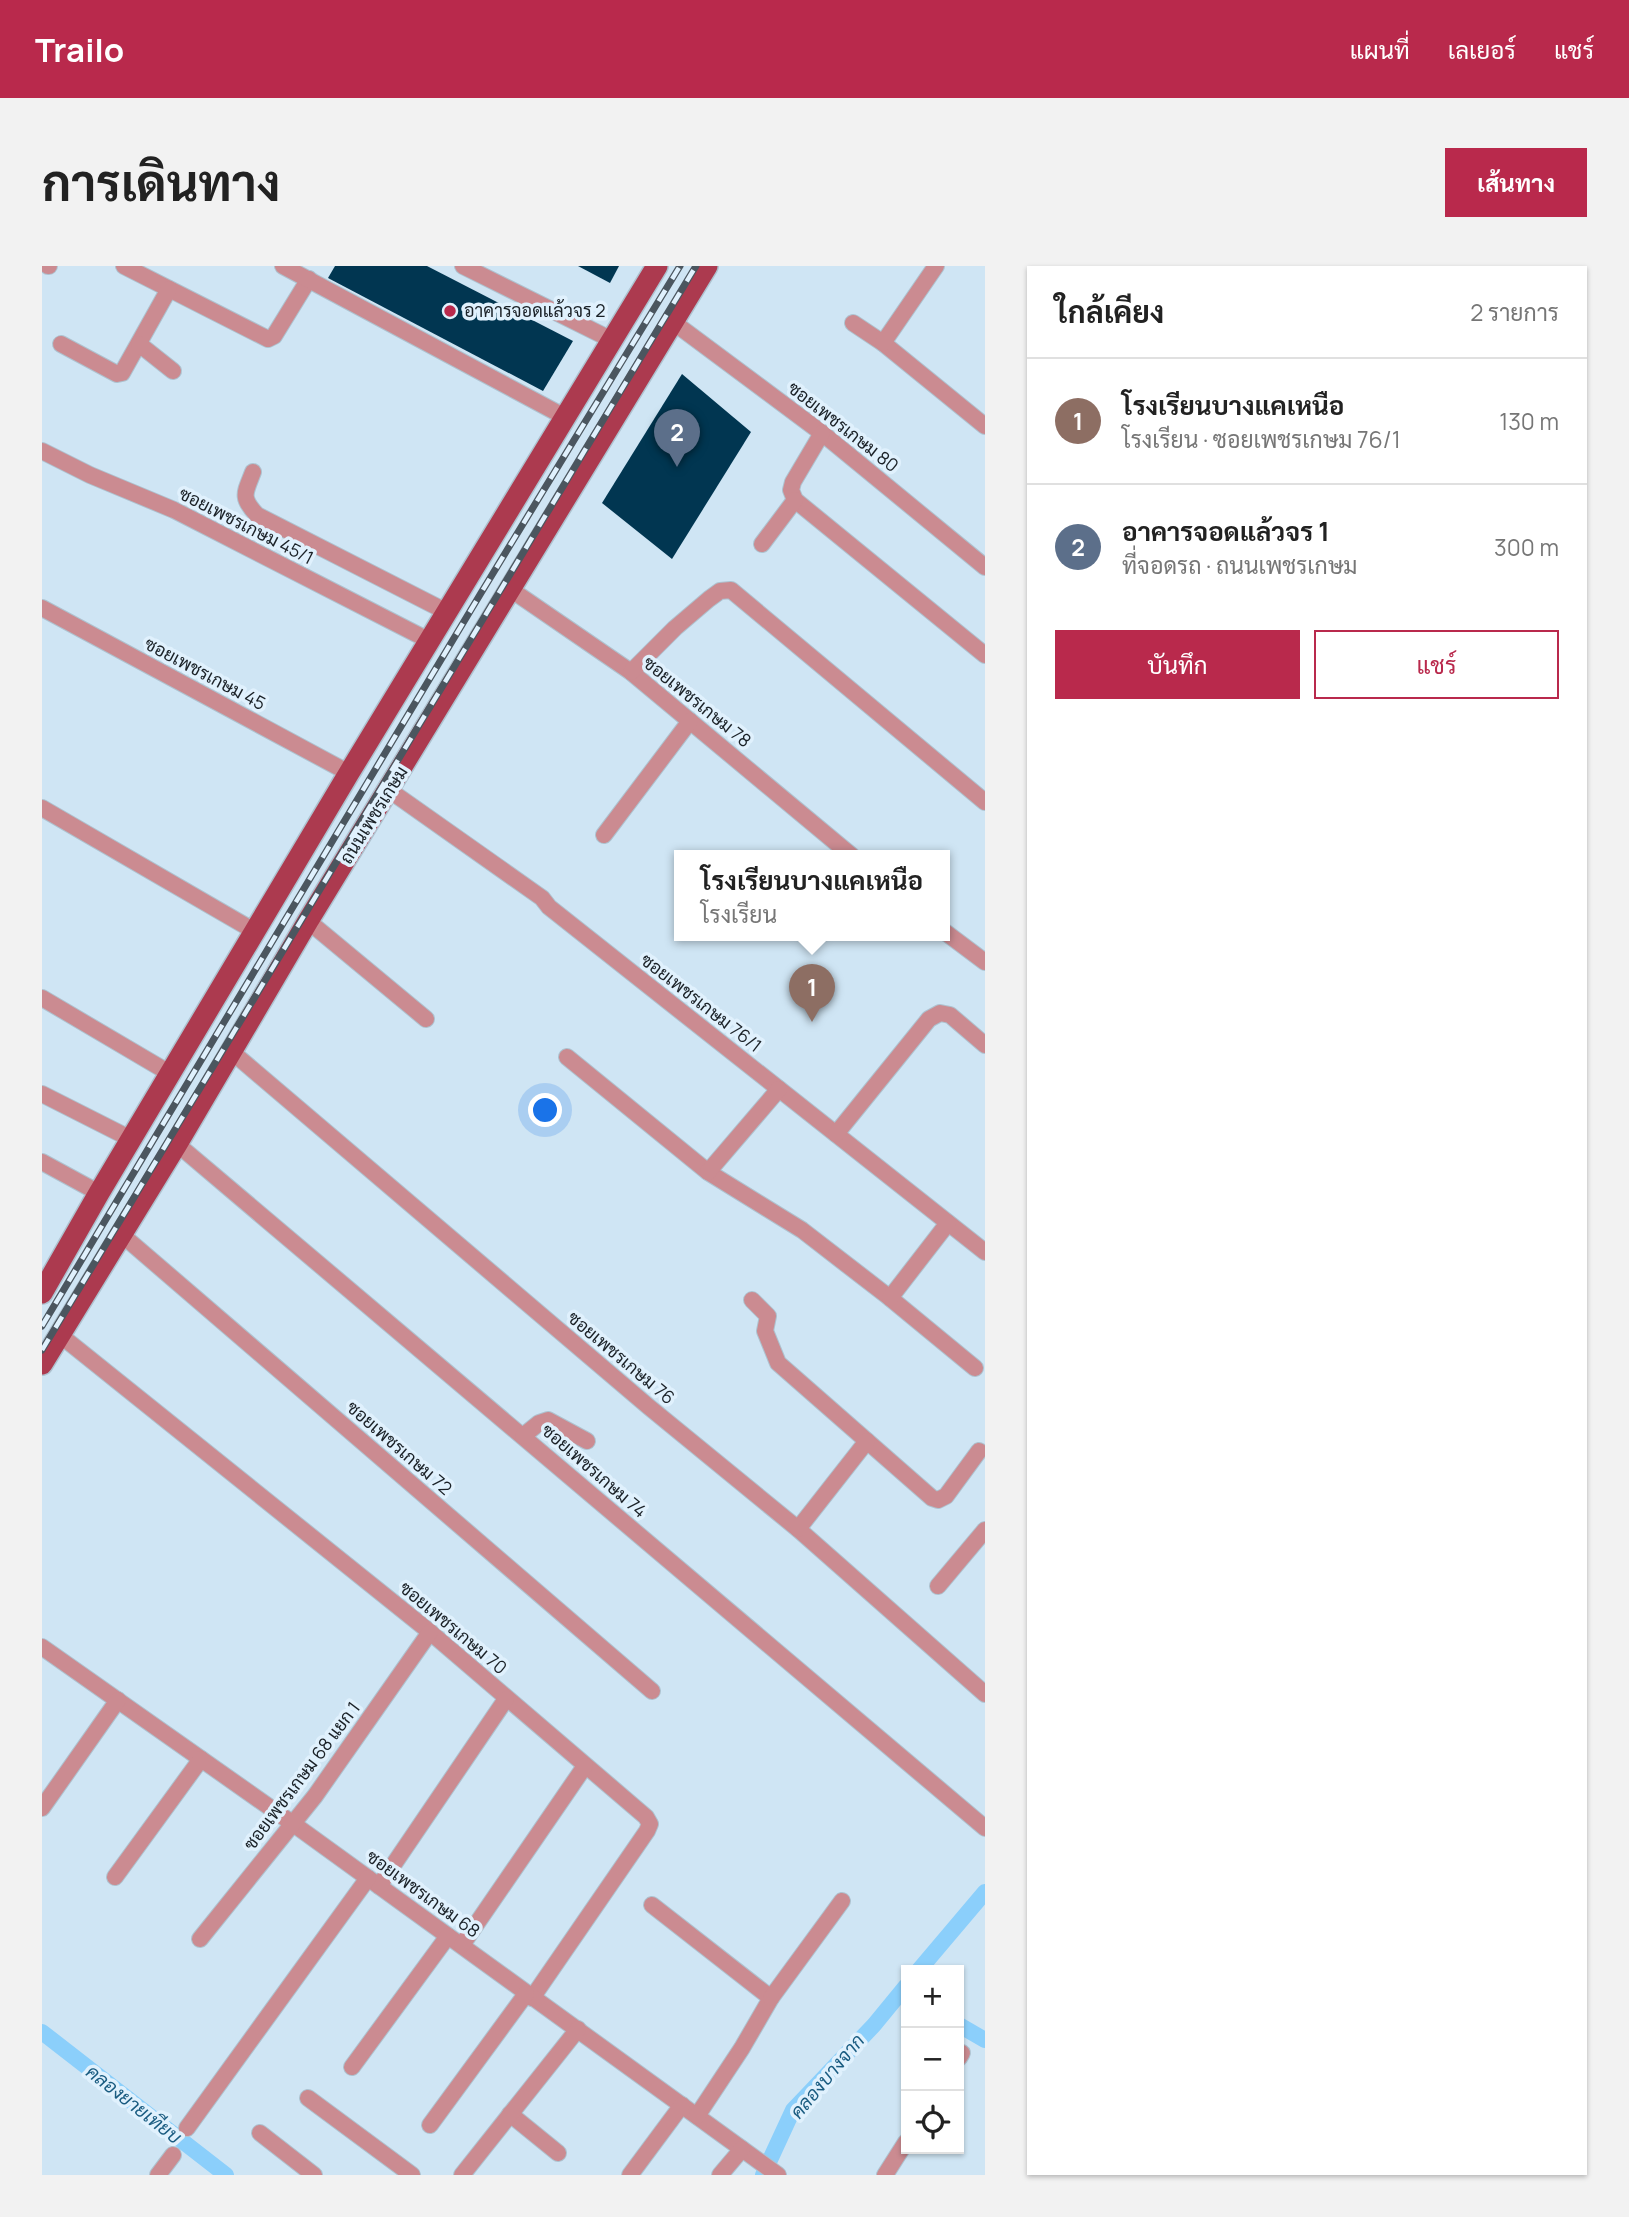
<!DOCTYPE html>
<html lang="th">
<head>
<meta charset="utf-8">
<style>
	body { margin:0; font-family:Manrope,Sarabun,sans-serif; background:#f2f2f2; color:#222 }
	.controls { position:absolute; right:21px; bottom:21px; display:grid; overflow:hidden; border-radius:0px; box-shadow:0 2px 5px #0004 }
	.controls button { width:63px; height:63px; display:grid; place-items:center; padding:0; border:0; border-bottom:2px solid #e0e0e0; background:#fff; color:#222; font:35px sans-serif }
	.you { position:absolute; left:504px; top:845px; width:24px; height:24px; margin:-18px; border:5px solid #fff; border-radius:50%; background:#1a73e8; box-shadow:0 0 0 10px #1a73e833 }
	.badge { display:grid; place-items:center; width:46px; height:46px; border-radius:50%; background:#b9294c; color:#fff; font-size:23px; font-weight:700 }
	.pin { position:absolute; translate:-50% -58px; filter:drop-shadow(0 2px 4px #0008) }
	.pin::after { content:''; position:absolute; top:37px; width:24px; height:21px; background:inherit; clip-path:polygon(0 0,100% 0,50% 100%) }
	.popup { position:absolute; left:632px; top:584px; width:276px; height:91px; box-sizing:border-box; display:grid; place-content:center; border-radius:0px; background:#fff; filter:drop-shadow(0 2px 5px #0005); font-size:23px; white-space:nowrap; color:#767676 }
	.popup b { font-size:26px; color:#222 }
	.popup::after { content:''; position:absolute; left:50%; top:100%; margin-left:-14px; border:14px solid transparent; border-top-color:#fff }
	.list { margin:0; padding:0; list-style:none }
	h2 { display:flex; justify-content:space-between; align-items:center; height:91px; margin:0; padding:0 28px; font-size:30px }
	h2 small { font-size:23px; font-weight:400; color:#767676 }
	.list li { display:grid; grid-template-columns:46px 1fr auto; gap:21px; align-items:center; box-sizing:border-box; height:126px; padding:0 28px; border-top:2px solid #e0e0e0 }
	.list b { display:block; font-size:26px; white-space:nowrap }
	.list p { margin:0; font-size:23px; white-space:nowrap; color:#767676 }
	.list em { font-size:23px; font-style:normal; color:#767676 }
	.actions { display:flex; gap:14px; padding:21px 28px }
	.actions a { flex:1; padding:16px 0; border:2px solid #b9294c; border-radius:0px; text-align:center; font-size:24px; color:#b9294c }
	.actions .main { background:#b9294c; color:#fff }
	.icon { flex:none; width:38px; height:38px; fill:none; stroke:currentColor; stroke-width:2; stroke-linecap:round; stroke-linejoin:round }
	.map { position:relative; flex:none; width:943px; height:1909px; overflow:hidden; border-radius:0px }
	header { display:flex; align-items:center; gap:42px; box-sizing:border-box; height:98px; padding:0 35px; background:#b9294c; color:#fff }
	header strong { font-size:33px }
	nav { display:flex; gap:38px; margin-inline-start:auto; font-size:24px }
	.intro { display:flex; align-items:center; justify-content:space-between; box-sizing:border-box; height:168px; padding:0 42px }
	h1 { margin:0; font-size:49px }
	.button { padding:18px 32px; border-radius:0px; background:#b9294c; color:#fff; font-size:24px; font-weight:700 }
	main { display:flex; gap:42px; padding:0 42px }
	aside { flex:1; background:#fff; border-radius:0px; box-shadow:0 2px 5px #0004 }
	.map>svg:first-child { display:block }
	.lines { fill:none; stroke-linecap:round; stroke-linejoin:round }
	.canal { stroke:#8bcffb; stroke-width:16 }
	.building { fill:#013651 }
	.street-casing { stroke:#aec2cf; stroke-width:18 }
	.primary-casing { stroke:#aec2cf; stroke-width:24 }
	.street { stroke:#cb8b91; stroke-width:16 }
	.primary { stroke:#ac3a4f; stroke-width:21 }
	.rail-casing { stroke:#4b565f; stroke-width:7 }
	.rail { stroke:#e0f1fd; stroke-width:4.5; stroke-dasharray:13; stroke-linecap:butt }
	.poi-dot { fill:#b9294c; stroke:#e0f1fd; stroke-width:2.5 }
	.labels { text-anchor:middle; stroke-width:7; stroke-linejoin:round; paint-order:stroke }
	.poi-label { font-size:18px; fill:#1a2127; stroke:#e0f1fd; text-anchor:start }
	.street-label { font-size:18px; fill:#1a2127; stroke:#e0f1fd }
	.water-label { font-size:19px; font-style:italic; fill:#1a5c81; stroke:#e0f1fd }
</style>
</head>
<body>
<header>
<strong>Trailo</strong>
<nav><a>แผนที่</a><a>เลเยอร์</a><a>แชร์</a></nav>
</header>
<div class="intro"><h1>การเดินทาง</h1><a class="button">เส้นทาง</a></div>
<main>
<div class="map">
<svg width="943" height="1909" viewBox="0 0 943 1909">
	<rect width="100%" height="100%" fill="#cfe5f4"/>
	<g class="lines">
		<g class="canal">
			<path d="M877,1704L943,1626"/>
			<path d="M917,1759L943,1774"/>
			<path d="M0,1766L184,1909"/>
			<path d="M721,1909L751,1844L832,1759L864,1720"/>
		</g>
	</g>
	<g class="building">
		<path d="M293,0H385L531,75L501,125L286,12Z"/>
		<path d="M536,0H577L568,17Z"/>
		<path d="M640,108L709,166L630,293L560,237Z"/>
	</g>
	<g class="lines">
		<g class="street-casing">
			<g id="street">
				<path d="M6,0H7"/>
				<path d="M82,0L226,73L232,70L267,13"/>
				<path d="M241,0L523,151"/>
				<path d="M421,0L570,74"/>
				<path d="M631,56L780,167L943,301"/>
				<path d="M811,57L841,77L943,160"/>
				<path d="M841,77L894,0"/>
				<path d="M19,78L75,108L80,107L127,23"/>
				<path d="M97,78L131,105"/>
				<path d="M780,167L751,216L749,224L753,234L943,389"/>
				<path d="M0,185L48,209L132,244L388,375"/>
				<path d="M211,206C203,227 198,231 215,249L405,346"/>
				<path d="M720,278L753,234"/>
				<path d="M468,323L589,406L810,590"/>
				<path d="M0,342L307,507"/>
				<path d="M589,406L633,362L667,333L678,325L689,324L943,536"/>
				<path d="M347,524L500,632L507,641L943,986"/>
				<path d="M0,542L214,666"/>
				<path d="M562,569L648,455"/>
				<path d="M266,655L384,753"/>
				<path d="M903,666L943,696"/>
				<path d="M0,732L129,808"/>
				<path d="M190,786L607,1141L756,1263L943,1428"/>
				<path d="M525,791L666,906L760,964L848,1032L933,1102"/>
				<path d="M0,828L89,873"/>
				<path d="M794,868L887,753L898,747L908,749L943,779"/>
				<path d="M135,878L943,1562"/>
				<path d="M0,896L57,927"/>
				<path d="M666,906L737,823"/>
				<path d="M79,968L610,1425"/>
				<path d="M848,1032L906,957"/>
				<path d="M710,1034L726,1050L723,1065L736,1097L890,1232L896,1234L904,1230L937,1185"/>
				<path d="M18,1069L388,1366L604,1551L608,1558L605,1565L490,1732"/>
				<path d="M481,1170L497,1157L506,1154L545,1175"/>
				<path d="M756,1263L825,1175"/>
				<path d="M896,1320L943,1264"/>
				<path d="M0,1381L250,1557L736,1909"/>
				<path d="M0,1542L76,1434"/>
				<path d="M73,1611L159,1493"/>
				<path d="M337,1620L464,1433"/>
				<path d="M610,1639L729,1732L700,1782L655,1850"/>
				<path d="M158,1673L273,1530L388,1366"/>
				<path d="M420,1679L543,1500"/>
				<path d="M729,1732L800,1635"/>
				<path d="M917,1792L920,1787"/>
				<path d="M310,1801L406,1670"/>
				<path d="M266,1832L370,1909"/>
				<path d="M468,1848L516,1887"/>
				<path d="M388,1859L484,1728"/>
				<path d="M145,1862L326,1612"/>
				<path d="M218,1867L272,1909"/>
				<path d="M116,1909L131,1889"/>
				<path d="M420,1909L536,1763"/>
				<path d="M588,1909L640,1839"/>
				<path d="M678,1909L700,1883"/>
				<path d="M843,1909L864,1876"/>
			</g>
		</g>
		<g class="primary-casing">
			<g id="primary">
				<path d="M0,1027L57,927L307,507L615,0"/>
				<path d="M0,1098L135,878L266,655L665,0"/>
			</g>
		</g>
		<use href="#street" class="street"/>
		<use href="#primary" class="primary"/>
		<g class="rail-casing">
			<g id="rail">
				<path d="M0,1060L439,327L638,0"/>
				<path d="M0,1084L654,0"/>
			</g>
		</g>
		<use href="#rail" class="rail"/>
	</g>
	<circle class="poi-dot" cx="408" cy="45" r="7"/>
	<g class="labels">
		<g class="poi-label">
			<text x="422" y="51">อาคารจอดแล้วจร 2</text>
		</g>
		<g class="street-label">
			<text transform="translate(801 161) rotate(38)" y="6">ซอยเพชรเกษม 80</text>
			<text transform="translate(204 260) rotate(27)" y="6">ซอยเพชรเกษม 45/1</text>
			<text transform="translate(163 408) rotate(28)" y="6">ซอยเพชรเกษม 45</text>
			<text transform="translate(655 436) rotate(39)" y="6">ซอยเพชรเกษม 78</text>
			<text transform="translate(332 549) rotate(-58)" y="6">ถนนเพชรเกษม</text>
			<text transform="translate(659 737) rotate(38)" y="6">ซอยเพชรเกษม 76/1</text>
			<text transform="translate(579 1092) rotate(40)" y="6">ซอยเพชรเกษม 76</text>
			<text transform="translate(357 1182) rotate(41)" y="6">ซอยเพชรเกษม 72</text>
			<text transform="translate(552 1205) rotate(41)" y="6">ซอยเพชรเกษม 74</text>
			<text transform="translate(411 1362) rotate(40)" y="6">ซอยเพชรเกษม 70</text>
			<text transform="translate(260 1510) rotate(-53)" y="6">ซอยเพชรเกษม 68 แยก 1</text>
			<text transform="translate(381 1628) rotate(36)" y="6">ซอยเพชรเกษม 68</text>
		</g>
		<g class="water-label">
			<text transform="translate(785 1810) rotate(-50)" y="7">คลองบางจาก</text>
			<text transform="translate(92 1838) rotate(38)" y="7">คลองยายเทียบ</text>
		</g>
	</g>
</svg>
<div class="controls">
<button>+</button>
<button>−</button>
<button><svg class="icon" aria-label="locate" viewBox="0 0 24 24"><circle cx="12" cy="12" r="6"/><path d="M12 2v4M12 18v4M2 12h4M18 12h4"/></svg></button>
</div>
<div class="you"></div>
<div class="pin badge" style="left:770px;top:756px;background:#8d6e63">1</div>
<div class="popup"><b>โรงเรียนบางแคเหนือ</b>โรงเรียน</div>
<div class="pin badge" style="left:635px;top:201px;background:#5c6f8a">2</div>
</div>
<aside>
<h2>ใกล้เคียง<small>2 รายการ</small></h2>
<ul class="list">
<li><span class="badge" style="background:#8d6e63">1</span><div><b>โรงเรียนบางแคเหนือ</b><p>โรงเรียน · ซอยเพชรเกษม 76/1</p></div><em>130 m</em></li>
<li><span class="badge" style="background:#5c6f8a">2</span><div><b>อาคารจอดแล้วจร 1</b><p>ที่จอดรถ · ถนนเพชรเกษม</p></div><em>300 m</em></li>
</ul>
<div class="actions"><a class="main">บันทึก</a><a>แชร์</a></div>
</aside>
</main>
</body>
</html>
